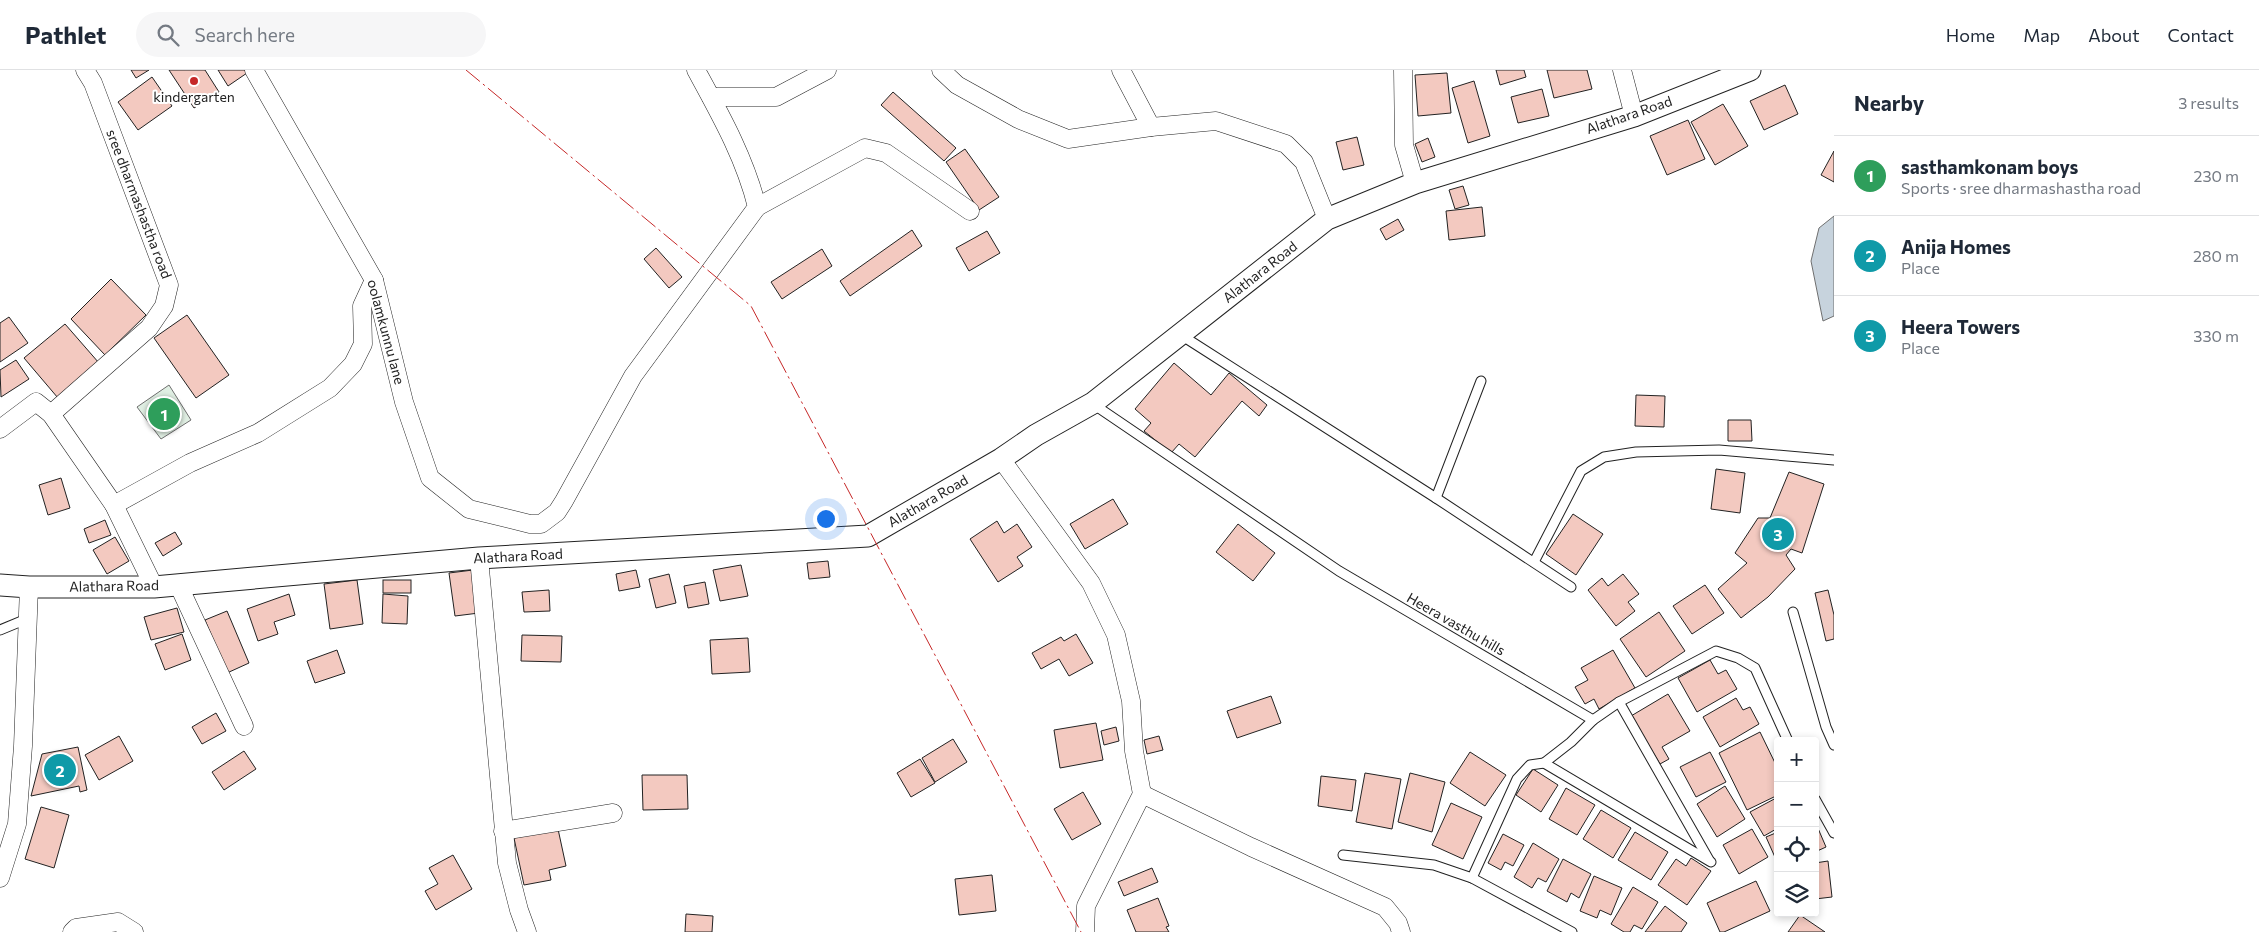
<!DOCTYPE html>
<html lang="en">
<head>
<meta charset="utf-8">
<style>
	body { margin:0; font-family:Commissioner,sans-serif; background:#f6f6f7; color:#1f2937 }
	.controls { position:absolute; right:15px; bottom:15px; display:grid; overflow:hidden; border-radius:5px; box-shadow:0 2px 8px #0003 }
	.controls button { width:45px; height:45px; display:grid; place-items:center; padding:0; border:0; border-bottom:1px solid #e0e1e3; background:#fff; color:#1f2937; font:25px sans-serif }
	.you { position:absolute; left:825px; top:448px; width:18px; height:18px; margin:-12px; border:4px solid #fff; border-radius:50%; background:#1a73e8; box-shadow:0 0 0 8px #1a73e833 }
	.badge { display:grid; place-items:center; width:32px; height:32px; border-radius:50%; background:#c62828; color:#fff; font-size:16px; font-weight:700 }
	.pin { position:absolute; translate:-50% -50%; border:2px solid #fff; box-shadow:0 1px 5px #0006 }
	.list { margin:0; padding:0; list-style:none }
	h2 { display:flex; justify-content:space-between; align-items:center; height:65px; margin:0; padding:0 20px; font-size:21px }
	h2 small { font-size:16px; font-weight:400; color:#747a83 }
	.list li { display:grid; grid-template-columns:32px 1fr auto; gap:15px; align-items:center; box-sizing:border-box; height:80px; padding:0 20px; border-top:1px solid #e0e1e3 }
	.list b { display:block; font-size:19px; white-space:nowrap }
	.list p { margin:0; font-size:16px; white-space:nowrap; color:#747a83 }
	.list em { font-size:16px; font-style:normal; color:#747a83 }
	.icon { flex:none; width:28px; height:28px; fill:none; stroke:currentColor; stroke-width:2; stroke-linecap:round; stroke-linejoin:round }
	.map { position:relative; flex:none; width:1834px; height:862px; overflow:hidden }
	header { display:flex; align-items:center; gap:30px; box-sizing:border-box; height:70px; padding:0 25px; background:#fff; border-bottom:1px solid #e0e1e3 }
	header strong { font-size:24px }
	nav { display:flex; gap:28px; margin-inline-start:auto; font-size:18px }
	.search { width:350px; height:45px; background:#f6f6f7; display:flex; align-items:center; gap:12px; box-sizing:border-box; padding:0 18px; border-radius:28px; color:#747a83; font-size:19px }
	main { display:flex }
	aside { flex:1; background:#fff }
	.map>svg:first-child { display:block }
	.green { fill:#e0efe3; stroke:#6f6f6f }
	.water { fill:#c7d3dd; stroke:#6f6f6f }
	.building { fill:#f3c9c0; stroke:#222 }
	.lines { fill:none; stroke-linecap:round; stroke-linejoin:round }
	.service-casing { stroke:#222; stroke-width:11 }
	.minor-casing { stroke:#222; stroke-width:19 }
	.tertiary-casing { stroke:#222; stroke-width:23 }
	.service { stroke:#fff; stroke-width:9 }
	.minor { stroke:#fff; stroke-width:18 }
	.tertiary { stroke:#fff; stroke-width:21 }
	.power { stroke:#c62828; stroke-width:1; stroke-dasharray:18 4 2.5 4; stroke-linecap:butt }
	.poi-dot { fill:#c62828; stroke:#fff; stroke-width:2 }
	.labels { text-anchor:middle; stroke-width:4; stroke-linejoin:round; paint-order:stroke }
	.poi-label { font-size:14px; fill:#222; stroke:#fff }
	.street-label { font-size:14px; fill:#222; stroke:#fff }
</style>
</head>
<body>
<header>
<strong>Pathlet</strong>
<div class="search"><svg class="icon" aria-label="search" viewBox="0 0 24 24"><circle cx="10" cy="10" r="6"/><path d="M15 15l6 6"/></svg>Search here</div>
<nav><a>Home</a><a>Map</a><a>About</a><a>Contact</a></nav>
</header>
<main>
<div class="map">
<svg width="1834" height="862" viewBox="0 0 1834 862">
	<rect width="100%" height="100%" fill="#fff"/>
	<path class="green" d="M169,315L191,350L161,369L137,337Z"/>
	<path class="water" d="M1834,146V246L1823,251L1811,191L1819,158Z"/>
	<g class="building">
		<path d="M131,0H149L136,8Z"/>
		<path d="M169,0H205L219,22L194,38Z"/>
		<path d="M218,0H245L247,3L228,16Z"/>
		<path d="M1496,0H1524L1526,7L1500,15Z"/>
		<path d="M1547,0H1587L1592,19L1554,28Z"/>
		<path d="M1447,3L1451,43L1418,46L1415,5Z"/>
		<path d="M152,7L172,36L138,60L118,32Z"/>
		<path d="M1474,11L1490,66L1468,73L1452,18Z"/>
		<path d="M1785,15L1798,44L1764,60L1750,31Z"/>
		<path d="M1542,19L1549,46L1518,53L1511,27Z"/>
		<path d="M893,22L956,78L944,91L881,35Z"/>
		<path d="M1723,34L1748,76L1715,95L1691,52Z"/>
		<path d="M1688,50L1705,89L1667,105L1650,66Z"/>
		<path d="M1357,67L1364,95L1343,100L1336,72Z"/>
		<path d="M1428,68L1435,87L1422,92L1415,74Z"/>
		<path d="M965,79L999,127L979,140L946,92Z"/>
		<path d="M1834,81V112L1821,105Z"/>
		<path d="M1463,116L1469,135L1455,139L1449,120Z"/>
		<path d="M1482,137L1485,166L1449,170L1446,141Z"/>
		<path d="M1398,149L1404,160L1386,170L1380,159Z"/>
		<path d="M912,160L922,176L850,226L840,211Z"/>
		<path d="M987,161L1000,183L969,201L956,178Z"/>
		<path d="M656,178L682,207L669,218L644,189Z"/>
		<path d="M822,179L832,196L782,229L771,212Z"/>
		<path d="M111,209L146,245L105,285L71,249Z"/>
		<path d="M187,245L229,305L196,328L154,268Z"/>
		<path d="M9,247L28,273L0,292V253Z"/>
		<path d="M65,254L99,293L58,328L24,288Z"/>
		<path d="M16,290L29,309L1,327L0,300Z"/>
		<path d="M1174,293L1211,325L1229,303L1267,335L1259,346L1242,331L1195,387L1179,374L1171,383L1144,361L1151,353L1135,339Z"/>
		<path d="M1636,325L1665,326L1664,357L1635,356Z"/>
		<path d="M1728,350H1751L1752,371H1728Z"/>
		<path d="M1716,399L1745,403L1740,443L1711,439Z"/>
		<path d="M1789,402L1824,414L1802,483L1791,479L1786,485L1795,499L1768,527L1741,548L1718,519L1747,493L1735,483L1758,448H1770Z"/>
		<path d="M61,408L70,438L48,445L39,415Z"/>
		<path d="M1113,429L1128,454L1085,479L1070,454Z"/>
		<path d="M1573,444L1603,464L1576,505L1546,484Z"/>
		<path d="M105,450L111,465L89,473L84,459Z"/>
		<path d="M997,451L1004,463L1017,454L1032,477L1017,487L1023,496L998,512L970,469Z"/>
		<path d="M1238,454L1275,483L1253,511L1216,482Z"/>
		<path d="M175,462L182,474L163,486L155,473Z"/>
		<path d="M115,467L129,491L107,504L93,480Z"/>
		<path d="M828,491L830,507L809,509L807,493Z"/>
		<path d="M741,495L748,526L720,531L713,500Z"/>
		<path d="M473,500L479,543L455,546L449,503Z"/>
		<path d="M636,500L640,517L619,521L616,504Z"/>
		<path d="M669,504L676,533L656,538L649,509Z"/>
		<path d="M1623,504L1639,524L1628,532L1635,541L1616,556L1588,520L1602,508L1608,516Z"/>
		<path d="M357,510L363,554L330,559L324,514Z"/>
		<rect x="383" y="510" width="28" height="13"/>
		<path d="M705,512L709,534L688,538L684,516Z"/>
		<path d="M1705,515L1724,543L1692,564L1673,536Z"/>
		<path d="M549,520L550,541L524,542L522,522Z"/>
		<path d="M1828,520L1834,545V569L1826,571L1815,523Z"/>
		<path d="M289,524L295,545L274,552L278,564L258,571L247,539Z"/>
		<path d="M383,524L408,526L407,554L382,553Z"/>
		<path d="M177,538L184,562L151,570L144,547Z"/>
		<path d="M227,541L249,593L227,603L205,550Z"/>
		<path d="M1659,542L1685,581L1646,607L1620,569Z"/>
		<path d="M182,564L191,590L165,600L155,574Z"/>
		<path d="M1076,564L1093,593L1069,606L1059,589L1041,599L1032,583L1061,567L1064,571Z"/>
		<path d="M522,565L562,566L561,592L521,591Z"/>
		<path d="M748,568L750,602L712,604L710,570Z"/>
		<path d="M337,580L345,603L315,613L307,591Z"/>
		<path d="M1613,580L1635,618L1599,639L1594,629L1585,634L1575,617L1588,610L1581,598Z"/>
		<path d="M1710,590L1718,604L1726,600L1737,619L1697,642L1678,608Z"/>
		<path d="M1668,624L1690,661L1662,677L1669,689L1660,694L1631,646Z"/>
		<path d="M1271,626L1281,653L1237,668L1227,641Z"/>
		<path d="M1736,628L1743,640L1750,637L1759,654L1720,677L1703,647Z"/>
		<path d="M216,643L226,661L202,674L192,657Z"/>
		<path d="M1096,653L1103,690L1060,698L1054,660Z"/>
		<path d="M1116,657L1119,671L1104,675L1101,661Z"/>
		<path d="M1760,662L1778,699V725L1747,740L1719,683Z"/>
		<path d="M119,666L133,691L99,710L85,685Z"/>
		<path d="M1159,666L1163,680L1147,684L1144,670Z"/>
		<path d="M953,669L967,692L935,712L922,688Z"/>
		<path d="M78,677L87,720L80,722L79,716L31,726L42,684Z"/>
		<path d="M244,681L256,699L224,720L212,702Z"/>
		<path d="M1470,682L1506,705L1485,736L1450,713Z"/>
		<path d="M1710,682L1726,712L1696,727L1680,697Z"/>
		<path d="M920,689L935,713L911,727L897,703Z"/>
		<path d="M1533,699L1558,715L1541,742L1516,725Z"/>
		<path d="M1365,703L1401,709L1392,759L1356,752Z"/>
		<path d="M1410,703L1445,712L1432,762L1398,752Z"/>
		<path d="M642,705H687L688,739L643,740Z"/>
		<path d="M1321,706L1356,710L1352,741L1318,736Z"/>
		<path d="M1725,716L1745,749L1717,767L1697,734Z"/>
		<path d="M1566,718L1595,735L1577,765L1549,749Z"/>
		<path d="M1083,722L1101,754L1072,770L1054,739Z"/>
		<path d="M1778,727V758L1764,766L1750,742Z"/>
		<path d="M1451,733L1482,747L1463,789L1432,775Z"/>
		<path d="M41,737L69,745L54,798L25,789Z"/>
		<path d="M1601,740L1631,758L1613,788L1583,769Z"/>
		<path d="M1815,756H1817L1826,777L1815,782Z"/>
		<path d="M558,759L566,796L549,800L551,810L524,815L514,768Z"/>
		<path d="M1752,759L1768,787L1739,804L1723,775Z"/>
		<path d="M1635,762L1668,782L1651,810L1618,790Z"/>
		<path d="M1778,762V794L1766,767Z"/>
		<path d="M1503,764L1524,775L1513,796L1505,792L1501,800L1488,793Z"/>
		<path d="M1533,773L1559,789L1546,812L1538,808L1532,818L1514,807Z"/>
		<path d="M453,785L472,819L436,840L425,821L438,814L429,798Z"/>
		<path d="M1691,788L1711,801L1687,835L1658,815L1676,789L1686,796Z"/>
		<path d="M1563,789L1591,804L1579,828L1571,823L1567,832L1547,821Z"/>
		<path d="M1828,791L1832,827L1815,829V793Z"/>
		<path d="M1152,798L1158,812L1124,826L1118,812Z"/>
		<path d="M992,805L996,841L959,845L955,809Z"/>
		<path d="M1594,806L1622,818L1611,845L1600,840L1597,848L1580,841Z"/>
		<path d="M1756,811L1770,841L1724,862H1720L1707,833Z"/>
		<path d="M1633,817L1658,832L1642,859L1634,855L1630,862H1624L1611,854Z"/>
		<path d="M1158,828L1169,856L1166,857L1169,862H1136L1127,840Z"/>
		<path d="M1665,836L1687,853L1681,862H1645Z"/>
		<path d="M686,844L713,846L712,862H685Z"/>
		<path d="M1800,845L1825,862H1788Z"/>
	</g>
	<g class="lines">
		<g class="service-casing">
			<g id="service">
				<path d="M1181,265L1436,428L1571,517"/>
				<path d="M1093,334L1339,501L1593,650L1571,672L1544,693L1711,792"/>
				<path d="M1436,428L1481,311"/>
				<path d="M1534,492L1581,401L1604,387L1636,382L1719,380L1834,390"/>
				<path d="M1793,542L1826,657L1834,675"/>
				<path d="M0,560L29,548"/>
				<path d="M1619,632L1709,790"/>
				<path d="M1593,650L1619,632L1716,581L1738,588L1755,598L1788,671"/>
				<path d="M1815,729L1834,763"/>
				<path d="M1343,785L1434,795L1472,808L1572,862"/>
				<path d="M1472,808L1517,709L1530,695L1544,693"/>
			</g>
		</g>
		<g class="minor-casing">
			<g id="minor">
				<path d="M254,0L374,210L404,332L430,408L469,439L530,454H541L557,442L564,431L633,306L757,137C745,88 720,44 696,0"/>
				<path d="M941,0L957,15L1018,49L1068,69L1151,57L1216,51L1286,74L1304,92L1327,149"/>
				<path d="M1121,0L1151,57"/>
				<path d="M1403,0L1404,75L1415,113"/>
				<path d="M1622,0L1634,46"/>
				<path d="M711,27H776L827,0"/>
				<path d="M757,137L865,78L886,83L970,141"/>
				<path d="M51,344L149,258L164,236L169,215L93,13L85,0"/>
				<path d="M0,359L36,332L51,344L114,435L154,517"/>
				<path d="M1001,389L1091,513L1116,565L1131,631L1134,681L1142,724L1086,836L1085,862"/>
				<path d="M114,435L190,393L258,363L330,318L353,294L363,274L362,236L374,210"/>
				<path d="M479,488L507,793L519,840L527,862"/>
				<path d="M178,514L244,656"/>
				<path d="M1142,724L1251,777L1385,837L1398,853L1401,862"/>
				<path d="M503,761L613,743"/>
				<path d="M0,808L17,754L23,676L29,517"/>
				<path d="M72,862L76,858L118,852L134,862"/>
			</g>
		</g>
		<g class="tertiary-casing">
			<path id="tertiary" d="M0,515L29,517H154L479,488L868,466L1001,389L1036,365L1093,333L1327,149L1415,113L1634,46L1750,0"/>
		</g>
		<use href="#service" class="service"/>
		<use href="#minor" class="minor"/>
		<use href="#tertiary" class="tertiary"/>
		<path class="power" d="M466,0L751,236L1081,862"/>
	</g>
	<circle class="poi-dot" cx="194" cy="11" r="5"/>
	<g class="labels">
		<g class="poi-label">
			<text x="194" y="32">kindergarten</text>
		</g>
		<g class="street-label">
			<text transform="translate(1629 45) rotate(-19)" y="5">Alathara Road</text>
			<text transform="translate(139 134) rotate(69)" y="5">sree dharmashastha road</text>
			<text transform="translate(1260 202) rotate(-38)" y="5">Alathara Road</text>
			<text transform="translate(386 262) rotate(75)" y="5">oolamkunnu lane</text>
			<text transform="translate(928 431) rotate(-30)" y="5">Alathara Road</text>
			<text transform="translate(518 486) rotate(-3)" y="5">Alathara Road</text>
			<text transform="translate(114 516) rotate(-1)" y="5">Alathara Road</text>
			<text transform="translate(1456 554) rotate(30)" y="5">Heera vasthu hills</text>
		</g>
	</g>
</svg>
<div class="controls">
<button>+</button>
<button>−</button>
<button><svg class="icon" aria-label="locate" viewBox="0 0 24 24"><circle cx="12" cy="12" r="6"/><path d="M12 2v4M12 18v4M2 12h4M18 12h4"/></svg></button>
<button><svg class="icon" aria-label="layers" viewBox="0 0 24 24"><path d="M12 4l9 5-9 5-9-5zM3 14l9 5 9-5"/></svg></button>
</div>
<div class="you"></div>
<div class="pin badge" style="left:164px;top:344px;background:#2e9e5b">1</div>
<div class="pin badge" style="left:60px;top:700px;background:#0f9aa8">2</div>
<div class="pin badge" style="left:1778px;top:464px;background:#0f9aa8">3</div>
</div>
<aside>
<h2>Nearby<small>3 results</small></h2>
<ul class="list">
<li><span class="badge" style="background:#2e9e5b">1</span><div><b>sasthamkonam boys</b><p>Sports · sree dharmashastha road</p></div><em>230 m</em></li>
<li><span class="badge" style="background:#0f9aa8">2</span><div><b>Anija Homes</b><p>Place</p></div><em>280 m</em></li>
<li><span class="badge" style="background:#0f9aa8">3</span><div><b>Heera Towers</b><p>Place</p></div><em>330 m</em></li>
</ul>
</aside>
</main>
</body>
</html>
